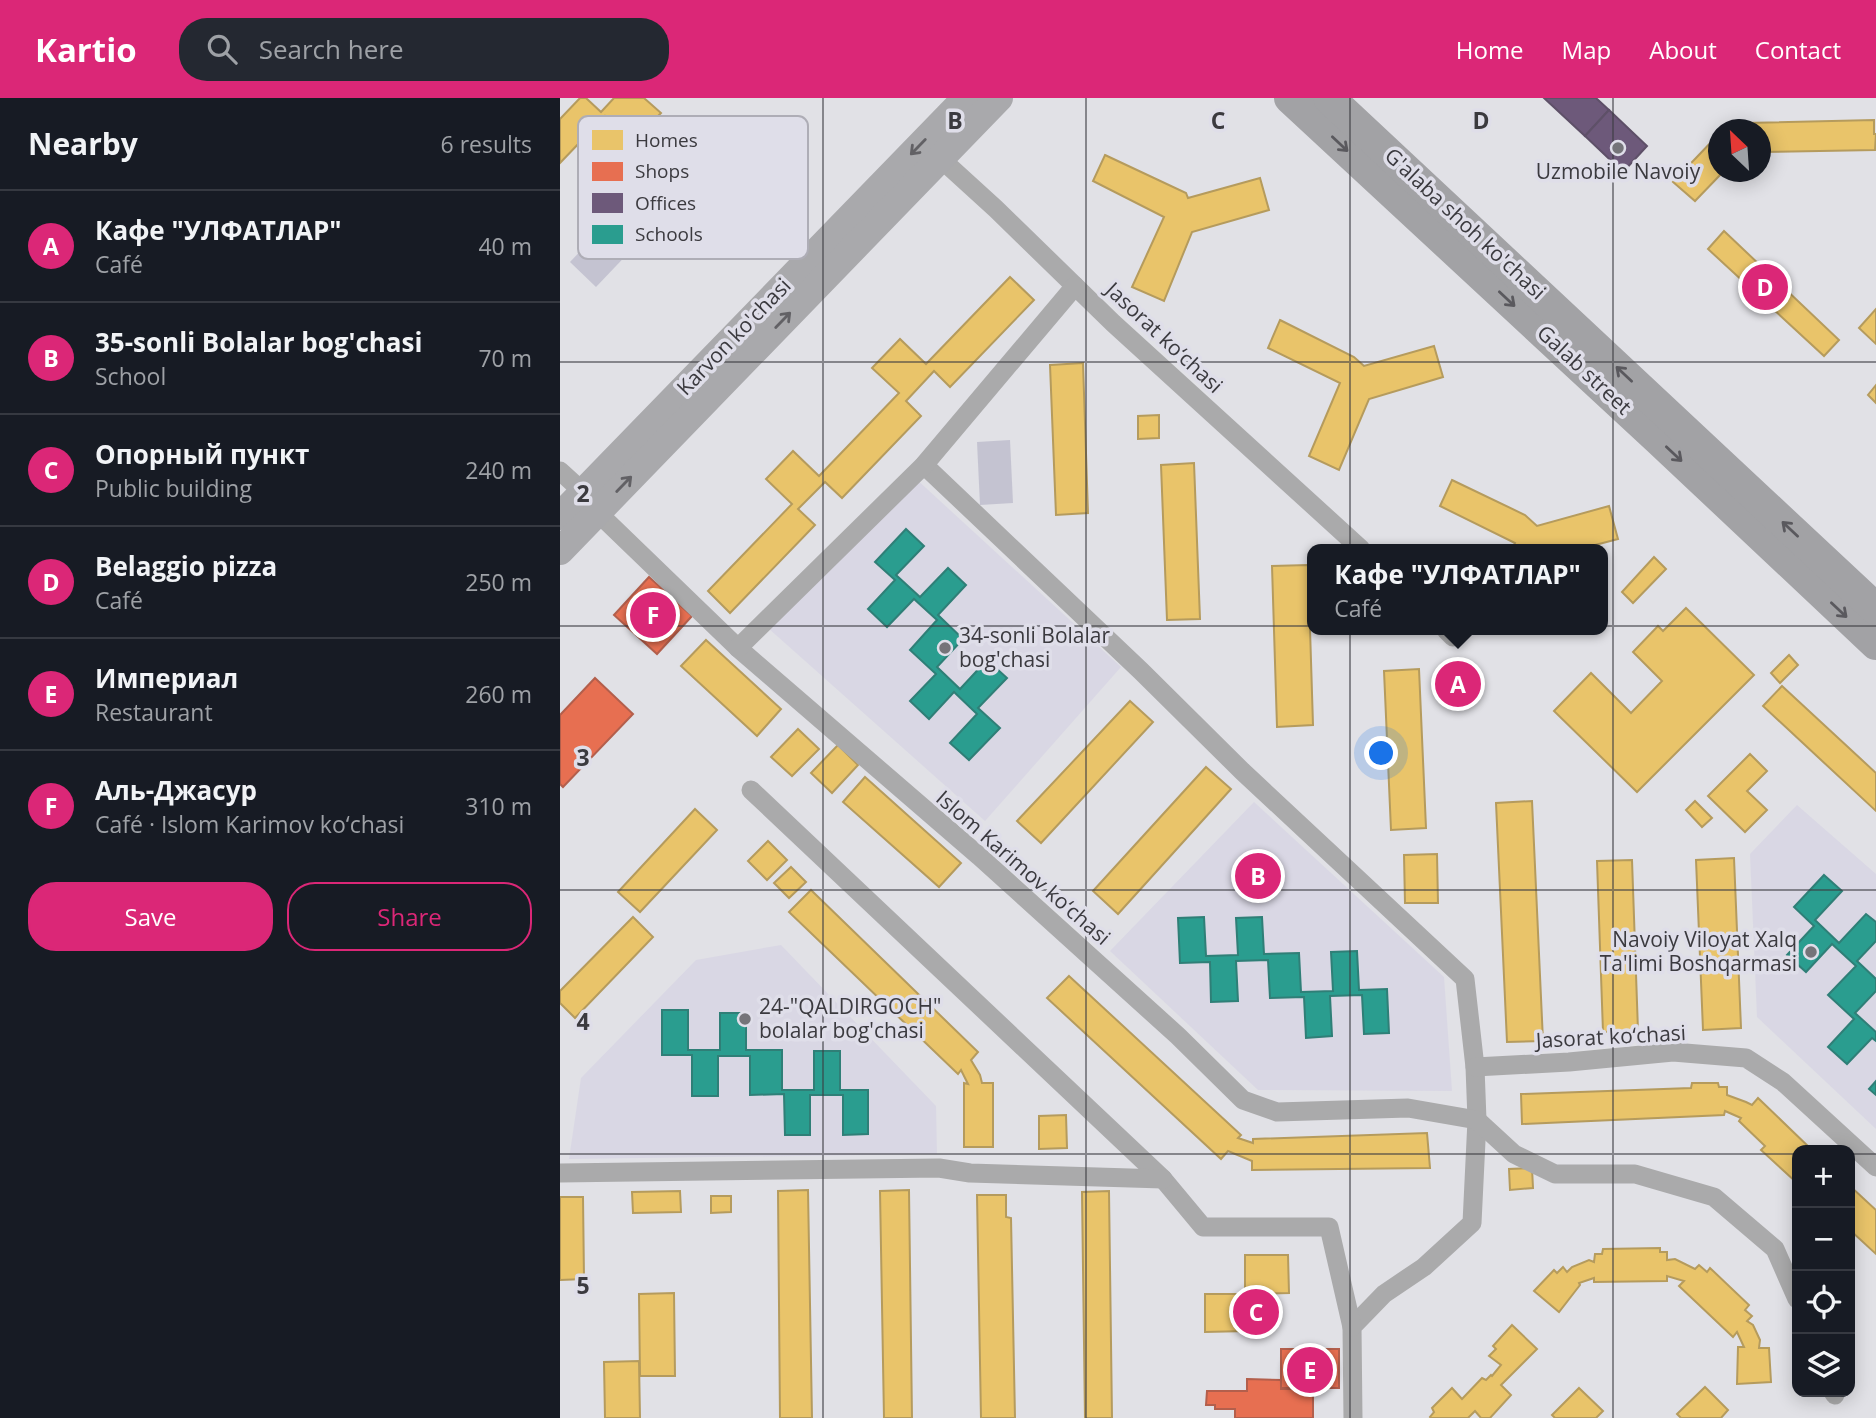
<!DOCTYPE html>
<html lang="en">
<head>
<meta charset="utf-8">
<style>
	body { margin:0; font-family:"Open Sans",sans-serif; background:#242831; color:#f1f3f6 }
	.controls { position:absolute; right:21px; bottom:21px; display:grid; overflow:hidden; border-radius:14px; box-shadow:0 4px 18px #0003 }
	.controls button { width:63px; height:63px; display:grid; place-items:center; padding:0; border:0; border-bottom:2px solid #363941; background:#171b24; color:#f1f3f6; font:35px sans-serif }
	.compass { position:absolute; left:1148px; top:21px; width:63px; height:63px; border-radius:50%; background:#171b24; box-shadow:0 4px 18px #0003; rotate:335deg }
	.you { position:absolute; left:822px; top:656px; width:24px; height:24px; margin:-18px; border:5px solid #fff; border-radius:50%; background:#1a73e8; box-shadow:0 0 0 10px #1a73e833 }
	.badge { display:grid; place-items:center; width:46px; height:46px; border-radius:50%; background:#db2777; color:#fff; font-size:23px; font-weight:700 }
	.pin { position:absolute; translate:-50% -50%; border:4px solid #fff; box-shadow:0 2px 7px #0006 }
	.popup { position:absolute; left:747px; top:446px; width:301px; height:91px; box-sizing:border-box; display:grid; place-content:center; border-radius:14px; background:#171b24; filter:drop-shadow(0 2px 5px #0005); font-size:23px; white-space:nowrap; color:#9ea1a6 }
	.popup b { font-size:26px; color:#f1f3f6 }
	.popup::after { content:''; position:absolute; left:50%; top:100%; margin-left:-14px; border:14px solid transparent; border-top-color:#171b24 }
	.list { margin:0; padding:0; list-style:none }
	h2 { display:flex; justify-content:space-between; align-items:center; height:91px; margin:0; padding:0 28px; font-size:30px }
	h2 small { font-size:23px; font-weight:400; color:#9ea1a6 }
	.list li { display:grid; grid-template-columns:46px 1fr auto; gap:21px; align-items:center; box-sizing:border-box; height:112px; padding:0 28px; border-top:2px solid #363941 }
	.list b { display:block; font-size:26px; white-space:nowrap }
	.list p { margin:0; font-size:23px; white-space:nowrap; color:#9ea1a6 }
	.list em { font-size:23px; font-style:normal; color:#9ea1a6 }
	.actions { display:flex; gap:14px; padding:21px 28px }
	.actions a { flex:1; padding:16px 0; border:2px solid #db2777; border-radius:28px; text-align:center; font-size:24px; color:#db2777 }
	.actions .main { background:#db2777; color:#fff }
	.icon { flex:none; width:38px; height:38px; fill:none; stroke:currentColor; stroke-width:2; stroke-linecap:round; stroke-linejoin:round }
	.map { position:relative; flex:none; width:1316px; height:1320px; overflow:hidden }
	header { display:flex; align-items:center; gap:42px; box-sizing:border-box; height:98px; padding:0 35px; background:#db2777; color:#fff }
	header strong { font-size:33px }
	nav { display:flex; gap:38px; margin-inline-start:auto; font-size:24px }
	.search { width:490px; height:63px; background:#242831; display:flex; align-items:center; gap:18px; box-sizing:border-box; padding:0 24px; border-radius:28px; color:#9ea1a6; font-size:26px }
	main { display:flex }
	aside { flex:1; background:#171b24 }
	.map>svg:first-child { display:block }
	.built { fill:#d9d7e4 }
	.green { fill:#c4c3d1 }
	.homes { fill:#e9c46a; stroke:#b59b5d; stroke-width:2 }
	.shops { fill:#e76f51; stroke:#b35f4c; stroke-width:2 }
	.offices { fill:#6d597a; stroke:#5e5068; stroke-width:2 }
	.schools { fill:#2a9d8f; stroke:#2f7f77; stroke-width:2 }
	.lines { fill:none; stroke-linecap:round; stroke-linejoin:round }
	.street { stroke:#aaaaab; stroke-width:19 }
	.secondary { stroke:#a9a9ac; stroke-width:28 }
	.primary { stroke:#a2a2a5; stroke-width:32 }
	.oneway { stroke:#5a595e }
	.oneway2 { stroke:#626165 }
	.grid { fill:none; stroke:#3b3a3f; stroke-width:2; stroke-opacity:0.55 }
	.poi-dot { fill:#757479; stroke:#dfdee9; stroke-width:2.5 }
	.labels { text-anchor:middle; stroke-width:7; stroke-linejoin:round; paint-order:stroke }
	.poi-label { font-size:21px; fill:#3b3a3f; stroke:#dfdee9; text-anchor:start }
	.street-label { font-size:21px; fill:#3b3a3f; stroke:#dfdee9 }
	.key { fill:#dfdee9; stroke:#aeadb6; stroke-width:2 }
	.key-label { font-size:19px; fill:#3b3a3f }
	.grid-label { font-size:23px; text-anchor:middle; font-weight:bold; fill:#3b3a3f; stroke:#dfdee9; stroke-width:7; stroke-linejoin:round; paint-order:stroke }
</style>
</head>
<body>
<header>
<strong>Kartio</strong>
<div class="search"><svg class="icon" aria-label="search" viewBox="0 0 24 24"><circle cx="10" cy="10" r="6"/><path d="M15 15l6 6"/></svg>Search here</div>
<nav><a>Home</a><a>Map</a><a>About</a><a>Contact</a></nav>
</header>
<main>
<aside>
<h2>Nearby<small>6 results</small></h2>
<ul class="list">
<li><span class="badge">A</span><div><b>Кафе &quot;УЛФАТЛАР&quot;</b><p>Café</p></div><em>40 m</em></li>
<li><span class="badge">B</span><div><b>35-sonli Bolalar bog'chasi</b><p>School</p></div><em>70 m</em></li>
<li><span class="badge">C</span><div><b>Опорный пункт</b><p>Public building</p></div><em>240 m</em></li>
<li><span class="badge">D</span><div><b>Belaggio pizza</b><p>Café</p></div><em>250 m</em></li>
<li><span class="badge">E</span><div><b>Империал</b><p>Restaurant</p></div><em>260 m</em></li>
<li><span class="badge">F</span><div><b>Аль-Джасур</b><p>Café · Islom Karimov ko‘chasi</p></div><em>310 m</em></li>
</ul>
<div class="actions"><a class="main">Save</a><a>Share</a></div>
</aside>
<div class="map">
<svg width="1316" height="1320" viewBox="0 0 1316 1320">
	<rect width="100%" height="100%" fill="#e1e1e6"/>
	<g class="built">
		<path d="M354,379L561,569L425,723L208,530Z"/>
		<path d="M694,704L884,879L892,993L698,992L550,853Z"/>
		<path d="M1237,707L1316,776V1031L1197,919L1190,756Z"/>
		<path d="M221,847L376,1008L377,1056L9,1061L21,980L136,862Z"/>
	</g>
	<g class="green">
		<path d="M70,101L96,126L36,189L10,164Z"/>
		<path d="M450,342L453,405L420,407L417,344Z"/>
	</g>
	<g class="homes">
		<path d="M20,0H26L41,14L54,0H84L101,15L73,44L45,18L0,65V21Z"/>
		<path d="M1314,22V36H1316L1315,52L1200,54V32H1185V25Z"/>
		<path d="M1157,38L1158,39V74H1163L1135,103L1113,84Z"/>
		<path d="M545,57L626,95L628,100L700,80L709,112L632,134L604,203L572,189L604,119L533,83Z"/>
		<path d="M1164,133L1279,242L1264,258L1148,151Z"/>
		<path d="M450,179L474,202L390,289L374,273L346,303L361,318L282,400L265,384L238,411L255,427L170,515L148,493L232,406L206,381L233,353L259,378L339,295L312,270L340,241L366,266Z"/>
		<path d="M1316,211V246L1299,230Z"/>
		<path d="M720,222L794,259L804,268L874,248L883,279L809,301L779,372L749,358L780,285L708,250Z"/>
		<path d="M523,265L528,415L496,417L490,267Z"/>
		<path d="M1316,287V305L1308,297Z"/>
		<path d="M599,317V340L578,341V318Z"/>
		<path d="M634,365L640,521L607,522L601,367Z"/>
		<path d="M892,382L965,417L977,428L1049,408L1058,441L1020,451H952L955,445L880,408Z"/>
		<path d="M1094,459L1106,471L1073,505L1062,494Z"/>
		<path d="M748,467L753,627L717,629L712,468Z"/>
		<path d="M1126,510L1194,577L1077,694L994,613L1031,575L1071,615L1102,583L1073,554L1098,528L1103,533Z"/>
		<path d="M146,542L221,611L197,638L121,568Z"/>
		<path d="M1229,557L1238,567L1220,585L1211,575Z"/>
		<path d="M859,571L866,730L831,732L824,573Z"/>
		<path d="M1222,588L1316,675V713L1203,608Z"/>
		<path d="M570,603L593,624L481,745L457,723Z"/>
		<path d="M238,631L259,651L232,678L211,659Z"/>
		<path d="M278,647L298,667L272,695L251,675Z"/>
		<path d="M1190,656L1207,673L1187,693L1207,712L1185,734L1148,698Z"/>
		<path d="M646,669L671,691L558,816L533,793Z"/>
		<path d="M305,679L401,765L379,789L283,704Z"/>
		<path d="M972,703L983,943L947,944L936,705Z"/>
		<path d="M1135,703L1152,720L1142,729L1126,712Z"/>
		<path d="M135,711L157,732L80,814L58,794Z"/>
		<path d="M208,743L227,762L207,782L188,763Z"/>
		<path d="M877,756L878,805H845L844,757Z"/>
		<path d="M1174,760L1181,930L1143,932L1136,762Z"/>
		<path d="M1072,762L1078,933L1043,934L1037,763Z"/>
		<path d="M231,769L246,784L229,800L214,785Z"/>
		<path d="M251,792L418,954L411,962L420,977L422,985H433V1049H404V985L408,986L401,972L398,976L229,814Z"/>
		<path d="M73,819L93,839L15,920L0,905V893Z"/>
		<path d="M509,878L681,1037L678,1040L693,1045V1041L867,1035L870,1070L692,1072V1063L668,1053L661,1061L487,900Z"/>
		<path d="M1132,985H1158L1159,989H1167V997L1186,1004L1192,1007L1198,1000L1252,1052H1237V1085L1201,1052L1205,1048L1179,1023L1181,1020L1165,1013L1164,1017L962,1026L961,996L1131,990Z"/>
		<path d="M506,1017L507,1050L479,1051V1018Z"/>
		<path d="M972,1070L973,1090L950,1092L949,1071Z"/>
		<path d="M1290,1088L1316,1112V1156L1290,1132Z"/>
		<path d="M248,1092L252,1320H220L218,1093Z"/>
		<path d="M349,1092L352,1320H324L320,1093Z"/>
		<path d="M120,1093L121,1114L73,1115L72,1094Z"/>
		<path d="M549,1093L552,1320H525L522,1094Z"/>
		<path d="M417,1097H446V1119L451,1120L455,1320H421Z"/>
		<path d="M151,1098H171V1114L151,1115Z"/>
		<path d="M0,1099H23L24,1181L0,1182Z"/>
		<path d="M1100,1150V1154H1107V1162L1115,1161L1135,1171L1139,1167L1147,1174L1150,1170L1189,1207L1185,1212L1192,1218L1187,1223L1193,1227L1200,1242L1199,1250H1209L1211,1284L1177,1286L1178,1249H1184L1177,1234L1173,1239L1119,1188L1124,1183L1107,1178V1183L1034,1184V1180L1019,1185L1020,1187L999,1214L974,1193L994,1172L997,1175L1003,1169L1007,1174L1012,1169L1029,1162L1034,1164L1035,1156H1042L1043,1151Z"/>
		<path d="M685,1157H728L729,1195L685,1196Z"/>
		<path d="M114,1195L115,1278H80L79,1196Z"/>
		<path d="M645,1196H685L686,1233L645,1234Z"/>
		<path d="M952,1227L977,1251L941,1287L951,1297L930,1320H921L915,1313L908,1320H871L870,1319L874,1314L872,1310L892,1290L902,1301L922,1280L926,1282L931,1277L932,1278L941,1267L929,1258L936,1251L933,1248Z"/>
		<path d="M79,1263L80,1320H45L44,1264Z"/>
		<path d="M1145,1289L1168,1312L1161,1320H1121L1117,1316Z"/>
		<path d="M1019,1290L1043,1313L1036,1320H995L992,1317Z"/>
	</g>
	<g class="shops">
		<path d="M89,479L132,518L97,556L54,517Z"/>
		<path d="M35,580L73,616L3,689L0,686V617Z"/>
		<rect x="721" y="1251" width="58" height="39"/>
		<path d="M687,1281L721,1282V1291H753V1320H675V1311H655V1307H646L647,1293H687Z"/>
	</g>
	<g class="offices">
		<path d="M984,0H1036L1049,12L1025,38Z"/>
		<path d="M1049,12L1087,48L1063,74L1025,38Z"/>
	</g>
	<g class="schools">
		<path d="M346,431L364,448L336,477L360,499L388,470L406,487L378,517L403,541L377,569L400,591L427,562L447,580L418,610L440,630L409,662L390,645L417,616L394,594L369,621L350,603L376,576L350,552L377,522L354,501L327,529L308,511L335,482L315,464Z"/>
		<path d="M1264,777L1282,793L1255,822L1279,845L1306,816L1316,824V843L1297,863L1316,881V893L1295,915L1316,934V943L1312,940L1287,966L1268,949L1294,921L1268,897L1296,868L1272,846L1246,874L1227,857L1254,828L1234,809Z"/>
		<path d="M644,819L646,858L678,857L676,820L702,819L704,856L739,855L741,894L773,893L771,854L797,853L799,892L827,891L829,935L804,936L802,897L770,898L772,938L746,940L744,899L710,900L708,862L676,863L678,903L651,904L650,864L620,865L618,820Z"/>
		<path d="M102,912H128V952H160V915H186V952H222V992H254V953H280V992H308V1036L283,1037V997H250V1037H225L224,996L190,997V958H158V998H132V957H102Z"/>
		<path d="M1316,983V997L1309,991Z"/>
	</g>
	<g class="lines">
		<g class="street">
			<path d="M380,60L436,111L553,225L801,451"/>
			<path d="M364,367L581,573L682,673L905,881L915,969L917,1022L912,1125L864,1169L824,1196L792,1229L793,1320"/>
			<path d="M0,373L23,394L37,414L178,550L419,758L618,938L683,1002L717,1014L848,1010L917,1022L954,1056L995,1076H1075L1154,1099L1215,1151L1237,1201"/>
			<path d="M886,532L893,539"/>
			<path d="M178,550L364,367L515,188"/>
			<path d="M191,692L603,1081L643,1129H769L792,1229"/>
			<path d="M915,969L1009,964L1113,954L1186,960L1223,984L1316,1069"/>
			<path d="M0,1075L379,1070L410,1075L603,1081"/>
			<path d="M1273,1294L1275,1297"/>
		</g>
		<g class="secondary">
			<path d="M0,418L406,0"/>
			<path d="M0,453L439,0"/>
		</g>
		<g class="primary">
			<path d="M730,0L1098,341L1316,546"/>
			<path d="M769,0L1316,511"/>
		</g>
	</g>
	<defs><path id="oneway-shaft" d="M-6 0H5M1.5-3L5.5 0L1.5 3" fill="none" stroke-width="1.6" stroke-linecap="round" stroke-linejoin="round" transform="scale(1.75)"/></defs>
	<g class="oneway">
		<use href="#oneway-shaft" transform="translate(780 46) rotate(43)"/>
		<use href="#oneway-shaft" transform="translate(947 201) rotate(43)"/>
		<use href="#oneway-shaft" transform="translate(1064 276) rotate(-137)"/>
		<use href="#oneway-shaft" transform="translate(1114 356) rotate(43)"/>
		<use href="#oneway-shaft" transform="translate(1230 431) rotate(-137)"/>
		<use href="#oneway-shaft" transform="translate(1279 512) rotate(43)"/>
	</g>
	<g class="oneway2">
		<use href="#oneway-shaft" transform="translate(358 49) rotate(134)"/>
		<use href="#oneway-shaft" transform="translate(223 222) rotate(-46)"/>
		<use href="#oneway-shaft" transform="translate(64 386) rotate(-46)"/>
	</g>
	<path class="grid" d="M263,0V1320M526,0V1320M790,0V1320M1053,0V1320M0,264H1316M0,528H1316M0,792H1316M0,1056H1237M1290,1056H1316"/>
	<g class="poi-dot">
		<circle cx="1058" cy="50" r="7"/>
		<circle cx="385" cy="550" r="7"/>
		<circle cx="1251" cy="854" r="7"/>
		<circle cx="185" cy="921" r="7"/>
	</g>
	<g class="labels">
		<g class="poi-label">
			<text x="1058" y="81" text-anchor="middle">Uzmobile Navoiy</text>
			<text x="399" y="545">34-sonli Bolalar<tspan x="399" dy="24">bog'chasi</tspan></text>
			<text x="1237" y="849" text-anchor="end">Navoiy Viloyat Xalq<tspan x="1237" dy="24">Ta'limi Boshqarmasi</tspan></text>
			<text x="199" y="916">24-"QALDIRGOCH"<tspan x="199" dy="24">bolalar bog'chasi</tspan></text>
		</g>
		<g class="street-label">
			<text transform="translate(905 126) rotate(43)" y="7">G'alaba shoh ko'chasi</text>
			<text transform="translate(174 239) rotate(-46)" y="7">Karvon ko'chasi</text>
			<text transform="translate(604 240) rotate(43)" y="7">Jasorat ko‘chasi</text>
			<text transform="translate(1024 272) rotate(43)" y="7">Galab street</text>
			<text transform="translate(463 770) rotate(41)" y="7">Islom Karimov ko‘chasi</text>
			<text transform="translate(1051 939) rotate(-3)" y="7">Jasorat ko‘chasi</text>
		</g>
	</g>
	<rect x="18" y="18" width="230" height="143" rx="10" class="key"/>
	<rect x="32" y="32" width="31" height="20" fill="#e9c46a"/>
	<rect x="32" y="64" width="31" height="19" fill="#e76f51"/>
	<rect x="32" y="95" width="31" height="20" fill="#6d597a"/>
	<rect x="32" y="127" width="31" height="19" fill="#2a9d8f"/>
	<g class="key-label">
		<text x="75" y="49">Homes</text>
		<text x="75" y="80">Shops</text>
		<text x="75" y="112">Offices</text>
		<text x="75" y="143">Schools</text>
	</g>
	<g class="grid-label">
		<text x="395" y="31">B</text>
		<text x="658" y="31">C</text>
		<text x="921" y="31">D</text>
		<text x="23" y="404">2</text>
		<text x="23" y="668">3</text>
		<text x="23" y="932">4</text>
		<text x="23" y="1196">5</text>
	</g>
</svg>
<div class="controls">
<button>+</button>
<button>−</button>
<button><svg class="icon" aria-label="locate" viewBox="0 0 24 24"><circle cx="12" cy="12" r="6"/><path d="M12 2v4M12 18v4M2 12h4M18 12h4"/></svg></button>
<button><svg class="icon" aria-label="layers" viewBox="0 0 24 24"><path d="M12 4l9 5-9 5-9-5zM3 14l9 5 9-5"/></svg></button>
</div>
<svg class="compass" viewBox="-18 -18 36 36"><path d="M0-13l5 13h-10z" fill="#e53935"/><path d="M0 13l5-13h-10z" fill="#9ea1a6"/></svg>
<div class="you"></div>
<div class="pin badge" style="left:898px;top:586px">A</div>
<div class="popup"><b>Кафе &quot;УЛФАТЛАР&quot;</b>Café</div>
<div class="pin badge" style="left:698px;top:778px">B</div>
<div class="pin badge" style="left:696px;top:1214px">C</div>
<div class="pin badge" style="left:1205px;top:189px">D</div>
<div class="pin badge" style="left:750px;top:1272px">E</div>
<div class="pin badge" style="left:93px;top:517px">F</div>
</div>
</main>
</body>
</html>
